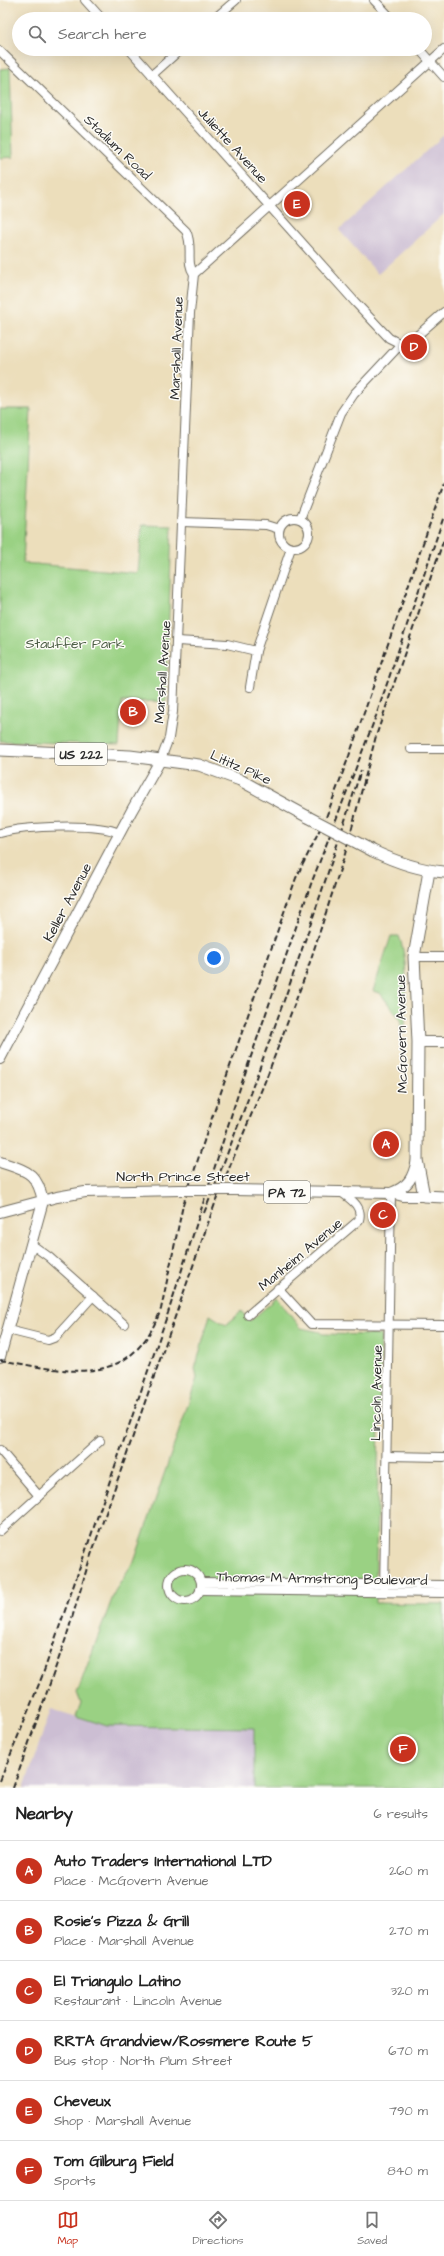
<!DOCTYPE html>
<html lang="en">
<head>
<meta charset="utf-8">
<style>
	body { margin:0; font-family:"Architects Daughter",sans-serif; background:#f6f6f6; color:#222 }
	.you { position:absolute; left:214px; top:958px; width:14px; height:14px; margin:-10px; border:3px solid #fff; border-radius:50%; background:#1a73e8; box-shadow:0 0 0 6px #1a73e833 }
	.badge { display:grid; place-items:center; width:26px; height:26px; border-radius:50%; background:#c8321e; color:#fff; font-size:13px; font-weight:700 }
	.pin { position:absolute; translate:-50% -50%; border:2px solid #fff; box-shadow:0 1px 4px #0006 }
	.list { margin:0; padding:0; list-style:none }
	h2 { display:flex; justify-content:space-between; align-items:center; height:52px; margin:0; padding:0 16px; font-size:17px }
	h2 small { font-size:13px; font-weight:400; color:#767676 }
	.list li { display:grid; grid-template-columns:26px 1fr auto; gap:12px; align-items:center; box-sizing:border-box; height:60px; padding:0 16px; border-top:1px solid #e0e0e0 }
	.list b { display:block; font-size:15px; white-space:nowrap }
	.list p { margin:0; font-size:13px; white-space:nowrap; color:#767676 }
	.list em { font-size:13px; font-style:normal; color:#767676 }
	.icon { flex:none; width:22px; height:22px; fill:none; stroke:currentColor; stroke-width:2; stroke-linecap:round; stroke-linejoin:round }
	.map { position:relative; flex:none; width:444px; height:1788px; overflow:hidden }
	.search { position:absolute; background:#fff; box-shadow:0 4px 16px #0002; left:12px; right:12px; top:12px; height:44px; display:flex; align-items:center; gap:10px; box-sizing:border-box; padding:0 14px; border-radius:22px; color:#767676; font-size:15px }
	.sheet { height:412px; background:#fff }
	nav { display:flex; justify-content:space-around; align-items:center; box-sizing:border-box; height:56px; border-top:1px solid #e0e0e0; background:#fff; font-size:11px; color:#767676 }
	nav a { display:grid; justify-items:center; gap:2px }
	nav .on { color:#c8321e }
	.map>svg:first-child { display:block }
	.industrial { fill:#ccbed3 }
	.green { fill:#9ad183; stroke:#627e57 }
	.lines { fill:none; stroke-linecap:round; stroke-linejoin:round }
	.minor-casing { stroke:#6f6a5d; stroke-width:10 }
	.major-casing { stroke:#6f6a5d; stroke-width:12 }
	.highway-casing { stroke:#6f6a5d; stroke-width:13 }
	.minor { stroke:#fff; stroke-width:8 }
	.major { stroke:#fff; stroke-width:10 }
	.highway { stroke:#fff; stroke-width:11 }
	.rail { stroke:#2b2b2b; stroke-width:2; stroke-dasharray:6 3; stroke-linecap:butt }
	.major-bridge-casing { stroke:#6f6a5d; stroke-width:12; stroke-linecap:butt }
	.highway-bridge-casing { stroke:#6f6a5d; stroke-width:13; stroke-linecap:butt }
	.major-bridge { stroke:#fff; stroke-width:10 }
	.highway-bridge { stroke:#fff; stroke-width:11 }
	.labels { text-anchor:middle; stroke-width:3; stroke-linejoin:round; paint-order:stroke }
	.shield { fill:#fdfcf7; stroke:#6a6a68; stroke-width:1 }
	.shield-label { font-size:13px; font-weight:bold; fill:#2b2b2b }
	.street-label { font-size:14px; fill:#2b2b2b; stroke:#fdfcf7 }
	.park-label { font-size:14px; fill:#4c5d45; stroke:#fdfcf7 }
</style>
</head>
<body>
<div class="map">
<svg width="444" height="1788" viewBox="0 0 444 1788">
	<rect width="100%" height="100%" fill="#fdfcf7"/>
	<filter id="ink" filterUnits="userSpaceOnUse"><feTurbulence type="fractalNoise" baseFrequency=".025" numOctaves="2"/><feDisplacementMap in="SourceGraphic" scale="8" xChannelSelector="R" yChannelSelector="G"/><feConvolveMatrix kernelMatrix="1 2 1 2 8 2 1 2 1" color-interpolation-filters="sRGB"/></filter>
	<filter id="wash" filterUnits="userSpaceOnUse"><feTurbulence type="fractalNoise" baseFrequency=".012" numOctaves="4" result="noise"/><feDisplacementMap in="SourceGraphic" scale="16" xChannelSelector="R" yChannelSelector="G"/><feGaussianBlur stdDeviation="0.9" result="paint"/><feColorMatrix in="noise" values="0 0 0 0 0 0 0 0 0 0 0 0 0 0 0 0 0 1.4 0 .05"/><feComposite in="paint" operator="in"/></filter>
	<g filter="url(#wash)">
		<rect width="100%" height="100%" fill="#ecdebb"/>
		<g class="industrial">
			<path d="M444,135V214L378,274L339,230Z"/>
			<path d="M51,1709L107,1726L254,1728V1788H24Z"/>
		</g>
		<g class="green">
			<path d="M10,68L13,157L0,158V69Z"/>
			<path d="M0,409H31L23,563L138,573L142,525L172,526L166,701L122,702L119,745L0,741Z"/>
			<path d="M391,936H399C410,966 405,1001 405,1033H401V1020L380,993L373,991Z"/>
			<path d="M277,1298L301,1328L320,1332L322,1334L381,1335L375,1603L444,1604V1788H254V1728L107,1726L76,1716L81,1703L77,1693L115,1591L134,1562L197,1378L195,1369L210,1315L226,1325L242,1311L250,1321Z"/>
		</g>
	</g>
	<g filter="url(#ink)">
		<g class="lines">
			<g class="minor-casing">
				<g id="minor">
					<path d="M85,0L102,19"/>
					<path d="M374,0L392,19"/>
					<path d="M214,19L236,0"/>
					<path d="M129,49L355,302L389,338L401,344"/>
					<path d="M419,49L444,77"/>
					<path d="M0,51L186,231C194,247 185,262 194,274"/>
					<path d="M152,75L181,49"/>
					<circle cx="294" cy="533" r="15"/>
					<path d="M300,519L341,413L354,394L401,344L411,341L444,312"/>
					<path d="M182,522L266,525L279,529"/>
					<path d="M177,641L227,644L256,651"/>
					<path d="M250,687L256,651L291,548"/>
					<path d="M411,749H444"/>
					<path d="M161,759L169,738L173,712L190,313L194,274L444,49"/>
					<path d="M0,833C25,826 97,823 119,833"/>
					<path d="M414,957H444"/>
					<path d="M31,1244L49,1257L124,1324"/>
					<path d="M278,1288L311,1324L444,1325"/>
					<path d="M248,1315L359,1220C363,1206 350,1199 341,1192"/>
					<path d="M8,1330L48,1340L56,1337L93,1296"/>
					<path d="M0,1450L39,1496"/>
					<path d="M387,1456L444,1457"/>
					<path d="M0,1531L100,1441"/>
					<circle cx="185" cy="1585" r="16"/>
					<path d="M201,1582L444,1585"/>
					<path d="M200,1590L444,1593"/>
					<path d="M384,1592L391,1193"/>
				</g>
			</g>
			<g class="major-casing">
				<g id="major">
					<path d="M418,1042H444"/>
					<path d="M0,1059L132,810L161,759"/>
					<path d="M0,1162C26,1171 37,1171 43,1201L0,1357"/>
					<path d="M234,1190L391,1193L403,1196H424"/>
					<path d="M391,1193C409,1186 413,1178 417,1160"/>
					<path d="M0,1212L57,1197L85,1192L180,1190"/>
				</g>
			</g>
			<g class="highway-casing">
				<g id="highway">
					<path d="M0,750L130,756L199,765L240,780L308,817"/>
					<path d="M373,851C396,862 419,870 444,872"/>
					<path d="M429,871L414,957L418,1042L417,1160L424,1196L444,1197"/>
				</g>
			</g>
			<use href="#minor" class="minor"/>
			<use href="#major" class="major"/>
			<use href="#highway" class="highway"/>
			<g class="rail">
				<path d="M204,1213C262,1067 314,920 361,770"/>
				<path d="M0,1360C68,1372 131,1391 161,1309L183,1205L207,1132L296,878L325,820L349,756L444,483"/>
				<path d="M0,1781L43,1674L168,1313L240,1088L311,884L376,716L444,516"/>
				<path d="M13,1788L66,1638L90,1558L218,1195L264,1084L307,971L345,854L376,736L444,539"/>
			</g>
			<g class="major-bridge-casing">
				<path id="major-bridge" d="M180,1190H234"/>
			</g>
			<g class="highway-bridge-casing">
				<path id="highway-bridge" d="M308,817L373,851"/>
			</g>
			<use href="#major-bridge" class="major-bridge"/>
			<use href="#highway-bridge" class="highway-bridge"/>
		</g>
	</g>
	<g class="labels">
		<g class="shield">
			<rect x="55" y="743" width="52" height="22" rx="3"/>
			<rect x="264" y="1181" width="46" height="22" rx="3"/>
		</g>
		<g class="shield-label">
			<text x="81" y="759">US 222</text>
			<text x="287" y="1197">PA 72</text>
		</g>
		<g class="street-label">
			<text transform="translate(233 145) rotate(48)" y="5">Juliette Avenue</text>
			<text transform="translate(118 147) rotate(44)" y="5">Stadium Road</text>
			<text transform="translate(176 348) rotate(-88)" y="5">Marshall Avenue</text>
			<text transform="translate(162 672) rotate(-86)" y="5">Marshall Avenue</text>
			<text transform="translate(241 767) rotate(24)" y="5">Lititz Pike</text>
			<text transform="translate(67 902) rotate(-62)" y="5">Keller Avenue</text>
			<text transform="translate(401 1034) rotate(-91)" y="5">McGovern Avenue</text>
			<text x="183" y="1181">North Prince Street</text>
			<text transform="translate(300 1254) rotate(-40)" y="5">Manheim Avenue</text>
			<text transform="translate(376 1393) rotate(-89)" y="5">Lincoln Avenue</text>
			<text transform="translate(322 1578) rotate(1)" y="5">Thomas M Armstrong Boulevard</text>
		</g>
		<g class="park-label">
			<text x="75" y="648">Stauffer Park</text>
		</g>
	</g>
</svg>
<div class="you"></div>
<div class="pin badge" style="left:386px;top:1144px">A</div>
<div class="pin badge" style="left:133px;top:712px">B</div>
<div class="pin badge" style="left:383px;top:1215px">C</div>
<div class="pin badge" style="left:414px;top:347px">D</div>
<div class="pin badge" style="left:297px;top:204px">E</div>
<div class="pin badge" style="left:403px;top:1749px">F</div>
<div class="search"><svg class="icon" aria-label="search" viewBox="0 0 24 24"><circle cx="10" cy="10" r="6"/><path d="M15 15l6 6"/></svg>Search here</div>
</div>
<section class="sheet">
<h2>Nearby<small>6 results</small></h2>
<ul class="list">
<li><span class="badge">A</span><div><b>Auto Traders International LTD</b><p>Place · McGovern Avenue</p></div><em>260 m</em></li>
<li><span class="badge">B</span><div><b>Rosie’s Pizza &amp; Grill</b><p>Place · Marshall Avenue</p></div><em>270 m</em></li>
<li><span class="badge">C</span><div><b>El Triangulo Latino</b><p>Restaurant · Lincoln Avenue</p></div><em>320 m</em></li>
<li><span class="badge">D</span><div><b>RRTA Grandview/Rossmere Route 5</b><p>Bus stop · North Plum Street</p></div><em>670 m</em></li>
<li><span class="badge">E</span><div><b>Cheveux</b><p>Shop · Marshall Avenue</p></div><em>790 m</em></li>
<li><span class="badge">F</span><div><b>Tom Gilburg Field</b><p>Sports</p></div><em>840 m</em></li>
</ul>
</section>
<nav>
<a class="on"><svg class="icon" aria-label="map" viewBox="0 0 24 24"><path d="M3 6l6-2 6 2 6-2v14l-6 2-6-2-6 2zM9 4v14M15 6v14"/></svg>Map</a>
<a><svg class="icon" aria-label="directions" viewBox="0 0 24 24"><path d="M12 3l9 9-9 9-9-9zM9 14v-3h6M13 9l2 2-2 2"/></svg>Directions</a>
<a><svg class="icon" aria-label="saved" viewBox="0 0 24 24"><path d="M7 4h10v16l-5-4-5 4z"/></svg>Saved</a>
</nav>
</body>
</html>
